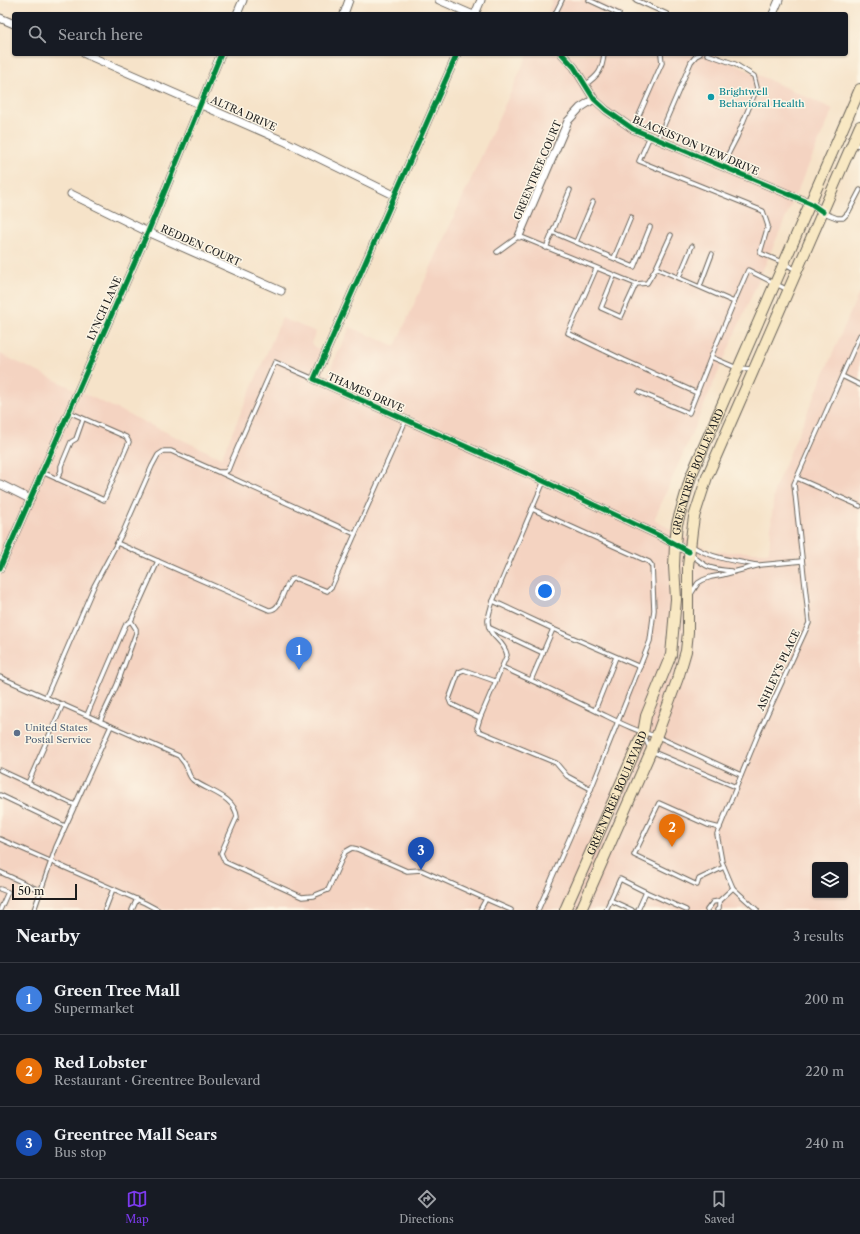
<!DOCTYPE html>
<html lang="en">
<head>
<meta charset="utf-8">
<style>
	body { margin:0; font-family:"Libre Caslon Text",serif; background:#20242c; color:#f1f3f6 }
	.controls { position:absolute; right:12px; bottom:12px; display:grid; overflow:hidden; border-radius:4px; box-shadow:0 1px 3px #0004 }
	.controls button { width:36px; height:36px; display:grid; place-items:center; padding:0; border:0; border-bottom:1px solid #363941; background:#171b24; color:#f1f3f6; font:20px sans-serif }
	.scale { position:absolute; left:12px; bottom:10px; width:65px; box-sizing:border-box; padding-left:4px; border:2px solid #1c1c1c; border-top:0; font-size:11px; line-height:14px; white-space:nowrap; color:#1c1c1c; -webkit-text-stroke:3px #fcf5e5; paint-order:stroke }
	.you { position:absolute; left:545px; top:591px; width:14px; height:14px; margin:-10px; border:3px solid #fff; border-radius:50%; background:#1a73e8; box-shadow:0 0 0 6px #1a73e833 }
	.badge { display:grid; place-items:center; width:26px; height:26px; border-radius:50%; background:#7c3aed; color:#fff; font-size:13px; font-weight:700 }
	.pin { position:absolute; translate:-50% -33px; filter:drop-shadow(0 1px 2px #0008) }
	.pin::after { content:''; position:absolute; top:21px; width:14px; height:12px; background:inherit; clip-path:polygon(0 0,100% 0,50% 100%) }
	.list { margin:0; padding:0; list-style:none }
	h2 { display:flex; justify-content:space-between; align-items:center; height:52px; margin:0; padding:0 16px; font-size:17px }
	h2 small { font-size:13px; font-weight:400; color:#9ea1a6 }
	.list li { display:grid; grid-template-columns:26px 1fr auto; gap:12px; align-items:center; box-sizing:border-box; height:72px; padding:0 16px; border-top:1px solid #363941 }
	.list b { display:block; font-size:15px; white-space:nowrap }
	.list p { margin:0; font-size:13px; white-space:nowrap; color:#9ea1a6 }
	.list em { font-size:13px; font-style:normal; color:#9ea1a6 }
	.icon { flex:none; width:22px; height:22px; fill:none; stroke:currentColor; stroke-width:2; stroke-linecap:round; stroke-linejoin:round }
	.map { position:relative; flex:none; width:860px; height:910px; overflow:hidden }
	.search { position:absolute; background:#171b24; box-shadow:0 1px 3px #0004; left:12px; right:12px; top:12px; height:44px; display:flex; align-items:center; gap:10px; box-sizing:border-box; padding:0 14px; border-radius:4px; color:#9ea1a6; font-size:15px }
	.sheet { height:268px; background:#171b24 }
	nav { display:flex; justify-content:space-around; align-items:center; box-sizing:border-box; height:56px; border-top:1px solid #363941; background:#171b24; font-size:11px; color:#9ea1a6 }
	nav a { display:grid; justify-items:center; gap:2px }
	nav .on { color:#7c3aed }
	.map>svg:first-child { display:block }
	.built { fill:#f4d3c1; fill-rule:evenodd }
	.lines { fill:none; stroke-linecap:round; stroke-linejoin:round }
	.lane-casing { stroke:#686259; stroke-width:5.5 }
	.street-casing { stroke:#686259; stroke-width:9 }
	.secondary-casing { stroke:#686259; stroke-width:12 }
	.lane { stroke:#fff; stroke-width:3.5 }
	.street { stroke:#fff; stroke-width:7 }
	.secondary { stroke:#f8e8c3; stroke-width:10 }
	.cycleway-casing { stroke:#fcf5e5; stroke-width:8 }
	.cycleway { stroke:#00873e; stroke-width:5 }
	.culture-dot { fill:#0f9aa8; stroke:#fcf5e5; stroke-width:1.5 }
	.service-dot { fill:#5c6f8a; stroke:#fcf5e5; stroke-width:1.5 }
	.labels { text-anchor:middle; stroke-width:3; stroke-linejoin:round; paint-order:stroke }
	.culture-label { font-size:10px; fill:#0d838f; stroke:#fcf5e5; text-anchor:start }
	.street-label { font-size:10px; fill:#1c1c1c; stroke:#fcf5e5 }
	.service-label { font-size:10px; fill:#4e5e75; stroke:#fcf5e5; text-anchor:start }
</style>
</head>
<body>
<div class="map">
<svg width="860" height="910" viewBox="0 0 860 910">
	<rect width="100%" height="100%" fill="#fcf5e5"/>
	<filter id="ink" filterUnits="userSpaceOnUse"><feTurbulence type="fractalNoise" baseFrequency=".025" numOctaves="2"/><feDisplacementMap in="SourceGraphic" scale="8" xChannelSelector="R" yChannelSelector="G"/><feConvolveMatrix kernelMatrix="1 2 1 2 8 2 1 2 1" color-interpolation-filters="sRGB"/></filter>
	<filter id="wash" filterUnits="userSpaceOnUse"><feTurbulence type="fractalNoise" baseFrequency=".012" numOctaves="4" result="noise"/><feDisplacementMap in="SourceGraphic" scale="16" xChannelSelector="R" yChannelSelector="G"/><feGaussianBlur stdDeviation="0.9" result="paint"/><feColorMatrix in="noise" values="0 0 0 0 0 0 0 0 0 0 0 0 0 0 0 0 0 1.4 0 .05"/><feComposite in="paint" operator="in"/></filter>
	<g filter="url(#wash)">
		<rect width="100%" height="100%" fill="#f6e3c9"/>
		<g class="built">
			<path d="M553,0H595L625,14H547Z"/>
			<path d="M528,54H712L833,109L654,520L712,552H769L774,490L860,290V910H0V354L221,458L282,318L316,332L311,343L314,347L320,349L326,378L350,327L395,346ZM815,865H845V895H815Z"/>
		</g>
	</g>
	<g filter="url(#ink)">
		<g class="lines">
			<g class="lane-casing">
				<g id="lane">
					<path d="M589,0L619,14"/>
					<path d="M636,0L667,14"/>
					<path d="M555,14L562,0"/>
					<path d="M707,54L735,64L754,76L757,88L737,137L722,166"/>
					<path d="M585,85C599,75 602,71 604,54"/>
					<path d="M633,129L662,63L661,54"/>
					<path d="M650,136L639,161L763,211L768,226L760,253L784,263L796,270"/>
					<path d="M658,139L691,62L696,56L700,54"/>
					<path d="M854,144L860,146"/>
					<path d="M824,213L837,218H843L848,213L860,190"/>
					<path d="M552,232L634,267L650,227"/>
					<path d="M576,242L593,202"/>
					<path d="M546,248L570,190"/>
					<path d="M497,252L519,236L636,284L647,283L656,268L734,302L711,357L737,368L753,369"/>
					<path d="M614,258L631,217"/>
					<path d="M656,268L671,235"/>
					<path d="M596,269L568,333L624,360L697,393"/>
					<path d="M614,276L601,308L621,317L636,284"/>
					<path d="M679,277L692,246"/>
					<path d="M700,286L712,254"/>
					<path d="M734,302L748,270L788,290"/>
					<path d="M842,376L860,385"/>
					<path d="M639,392L689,413L711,357"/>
					<path d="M42,472L104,500L129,442L126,437L69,412"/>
					<path d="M221,473L355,534"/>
					<path d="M797,478L860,506"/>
					<path d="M57,479L61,471V466L71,442L76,439L83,419"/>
					<path d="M532,509L649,562L652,566L654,610L650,641L591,789"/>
					<path d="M117,543L269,610C283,610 282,586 292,579H297L327,591L332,586L406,420"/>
					<path d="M692,546C711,558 734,561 757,565"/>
					<path d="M691,554C706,568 711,569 731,571"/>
					<path d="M691,594L698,583L703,580L711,577L722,575L760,565L802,561"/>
					<path d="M493,601L553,629"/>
					<path d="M490,628L543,653"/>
					<path d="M502,667C533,681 563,695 594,710C615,720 634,731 656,736L741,775"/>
					<path d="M0,677L111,726L56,847L34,910"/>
					<path d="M531,680L553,629L640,667"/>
					<path d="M46,697L94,586L123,532L152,466L158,455L164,451H171L218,472H225L228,470L232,460L275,362L314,379"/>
					<path d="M595,710L616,657"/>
					<path d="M87,715L126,624L131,621L158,561"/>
					<path d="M480,718L451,704L449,699L459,672L464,670L495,681"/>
					<path d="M100,721L117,685L136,633V629L131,621"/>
					<path d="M111,726L179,756C181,759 183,761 185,764C188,769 188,776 193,780C207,791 235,796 237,817L221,853L225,862L302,897L313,896L328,890L345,852L352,848L357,849L407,871L421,870L486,899L480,910"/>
					<path d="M644,736L651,751L736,787"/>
					<path d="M0,770L75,805"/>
					<path d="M28,783L63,704"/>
					<path d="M0,795L65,826"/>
					<path d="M720,828L708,825L659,803L634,855L697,885L699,879L724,867"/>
					<path d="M0,839L145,903L158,910"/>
					<path d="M0,872L41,891"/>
					<path d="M0,889L8,892L0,910"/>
					<path d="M486,899L511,910"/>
					<path d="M610,900L632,910"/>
					<path d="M105,910L113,889"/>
					<path d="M132,910L137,899"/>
					<path d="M538,910L591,789L567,776L556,763L479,731L477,728L480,718L507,655C504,639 487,637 488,620C489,614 491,607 493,601L544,481"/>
					<path d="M606,910L620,879L646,892"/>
					<path d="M638,910L646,892L686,910"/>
					<path d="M707,910L713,902L719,901L733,888"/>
					<path d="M717,910L719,908V901"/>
					<path d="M757,910L733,888L722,862L717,834L759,732L809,623L794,484L860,335"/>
				</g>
			</g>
			<g class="street-casing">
				<g id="street">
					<path d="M439,0L471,14"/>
					<path d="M237,14L243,0"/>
					<path d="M344,14L349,0"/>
					<path d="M475,14L481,0"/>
					<path d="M773,14L779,0"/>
					<path d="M0,18L14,24"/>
					<path d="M85,54L286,142L394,195"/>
					<path d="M457,54L314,379L537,478L660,536L689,552"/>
					<path d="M562,54L574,67L594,99L606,110L633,129L810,203L823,212"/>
					<path d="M71,194L148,232L281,291"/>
					<path d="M519,236L568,121L580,108L594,99"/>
					<path d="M0,484L30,499"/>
					<path d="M0,568L148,232L221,54"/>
				</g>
			</g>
			<g class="secondary-casing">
				<g id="secondary">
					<path id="s1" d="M565,910L643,733L646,716L671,655L676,599L674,566L675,545L677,524L691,476L860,89"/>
					<path d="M581,910L651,751L679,675L686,651L688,632V566L692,531L694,517L707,477L860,126"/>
				</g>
			</g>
			<use href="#lane" class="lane"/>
			<use href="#street" class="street"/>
			<use href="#secondary" class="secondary"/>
			<g class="cycleway-casing">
				<g id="cycleway">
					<path d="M457,54L314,379L537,478L660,536L689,552"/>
					<path d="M562,54L574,67L594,99L606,110L633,129L810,203L823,212"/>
					<path d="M0,568L148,232L221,54"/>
				</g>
			</g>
			<use href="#cycleway" class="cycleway"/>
		</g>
	</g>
	<circle class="culture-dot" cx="711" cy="97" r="4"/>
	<circle class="service-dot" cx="17" cy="733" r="4"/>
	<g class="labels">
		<g class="culture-label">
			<text x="719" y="95">Brightwell<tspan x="719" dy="12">Behavioral Health</tspan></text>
		</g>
		<g class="street-label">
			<text transform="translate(244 113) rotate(24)" y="4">ALTRA DRIVE</text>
			<text transform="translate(696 145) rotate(23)" y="4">BLACKISTON VIEW DRIVE</text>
			<text transform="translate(537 170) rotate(-67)" y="4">GREENTREE COURT</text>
			<text transform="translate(201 245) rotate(24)" y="4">REDDEN COURT</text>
			<text transform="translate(104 308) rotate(-66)" y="4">LYNCH LANE</text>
			<text transform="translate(366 392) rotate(24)" y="4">THAMES DRIVE</text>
			<text dy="4" stroke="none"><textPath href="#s1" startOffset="464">GREENTREE BOULEVARD</textPath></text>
			<text transform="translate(778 670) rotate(-65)" y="4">ASHLEY'S PLACE</text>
			<text dy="4" stroke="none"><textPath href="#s1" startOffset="128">GREENTREE BOULEVARD</textPath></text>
		</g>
		<g class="service-label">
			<text x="25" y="731">United States<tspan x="25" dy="12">Postal Service</tspan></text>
		</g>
	</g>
</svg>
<div class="controls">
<button><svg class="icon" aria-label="layers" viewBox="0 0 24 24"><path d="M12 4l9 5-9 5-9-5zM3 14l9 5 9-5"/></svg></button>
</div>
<div class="scale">50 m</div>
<div class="you"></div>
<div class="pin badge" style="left:299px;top:670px;background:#3f7fe0">1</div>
<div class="pin badge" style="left:672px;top:847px;background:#e8710a">2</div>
<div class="pin badge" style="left:421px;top:870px;background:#1a4fb4">3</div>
<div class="search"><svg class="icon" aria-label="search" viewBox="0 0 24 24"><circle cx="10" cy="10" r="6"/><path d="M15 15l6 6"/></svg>Search here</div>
</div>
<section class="sheet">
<h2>Nearby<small>3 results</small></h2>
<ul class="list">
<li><span class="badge" style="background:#3f7fe0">1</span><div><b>Green Tree Mall</b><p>Supermarket</p></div><em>200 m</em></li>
<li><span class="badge" style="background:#e8710a">2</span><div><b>Red Lobster</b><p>Restaurant · Greentree Boulevard</p></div><em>220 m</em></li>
<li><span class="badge" style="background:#1a4fb4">3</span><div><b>Greentree Mall Sears</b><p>Bus stop</p></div><em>240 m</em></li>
</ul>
</section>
<nav>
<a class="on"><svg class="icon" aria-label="map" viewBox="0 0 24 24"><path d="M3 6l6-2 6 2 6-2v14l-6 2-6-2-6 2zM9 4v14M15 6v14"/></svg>Map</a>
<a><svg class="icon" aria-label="directions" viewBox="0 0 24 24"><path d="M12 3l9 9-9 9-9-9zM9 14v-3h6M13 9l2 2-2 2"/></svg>Directions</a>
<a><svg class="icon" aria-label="saved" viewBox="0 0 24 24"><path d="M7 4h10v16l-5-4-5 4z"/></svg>Saved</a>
</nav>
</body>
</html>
